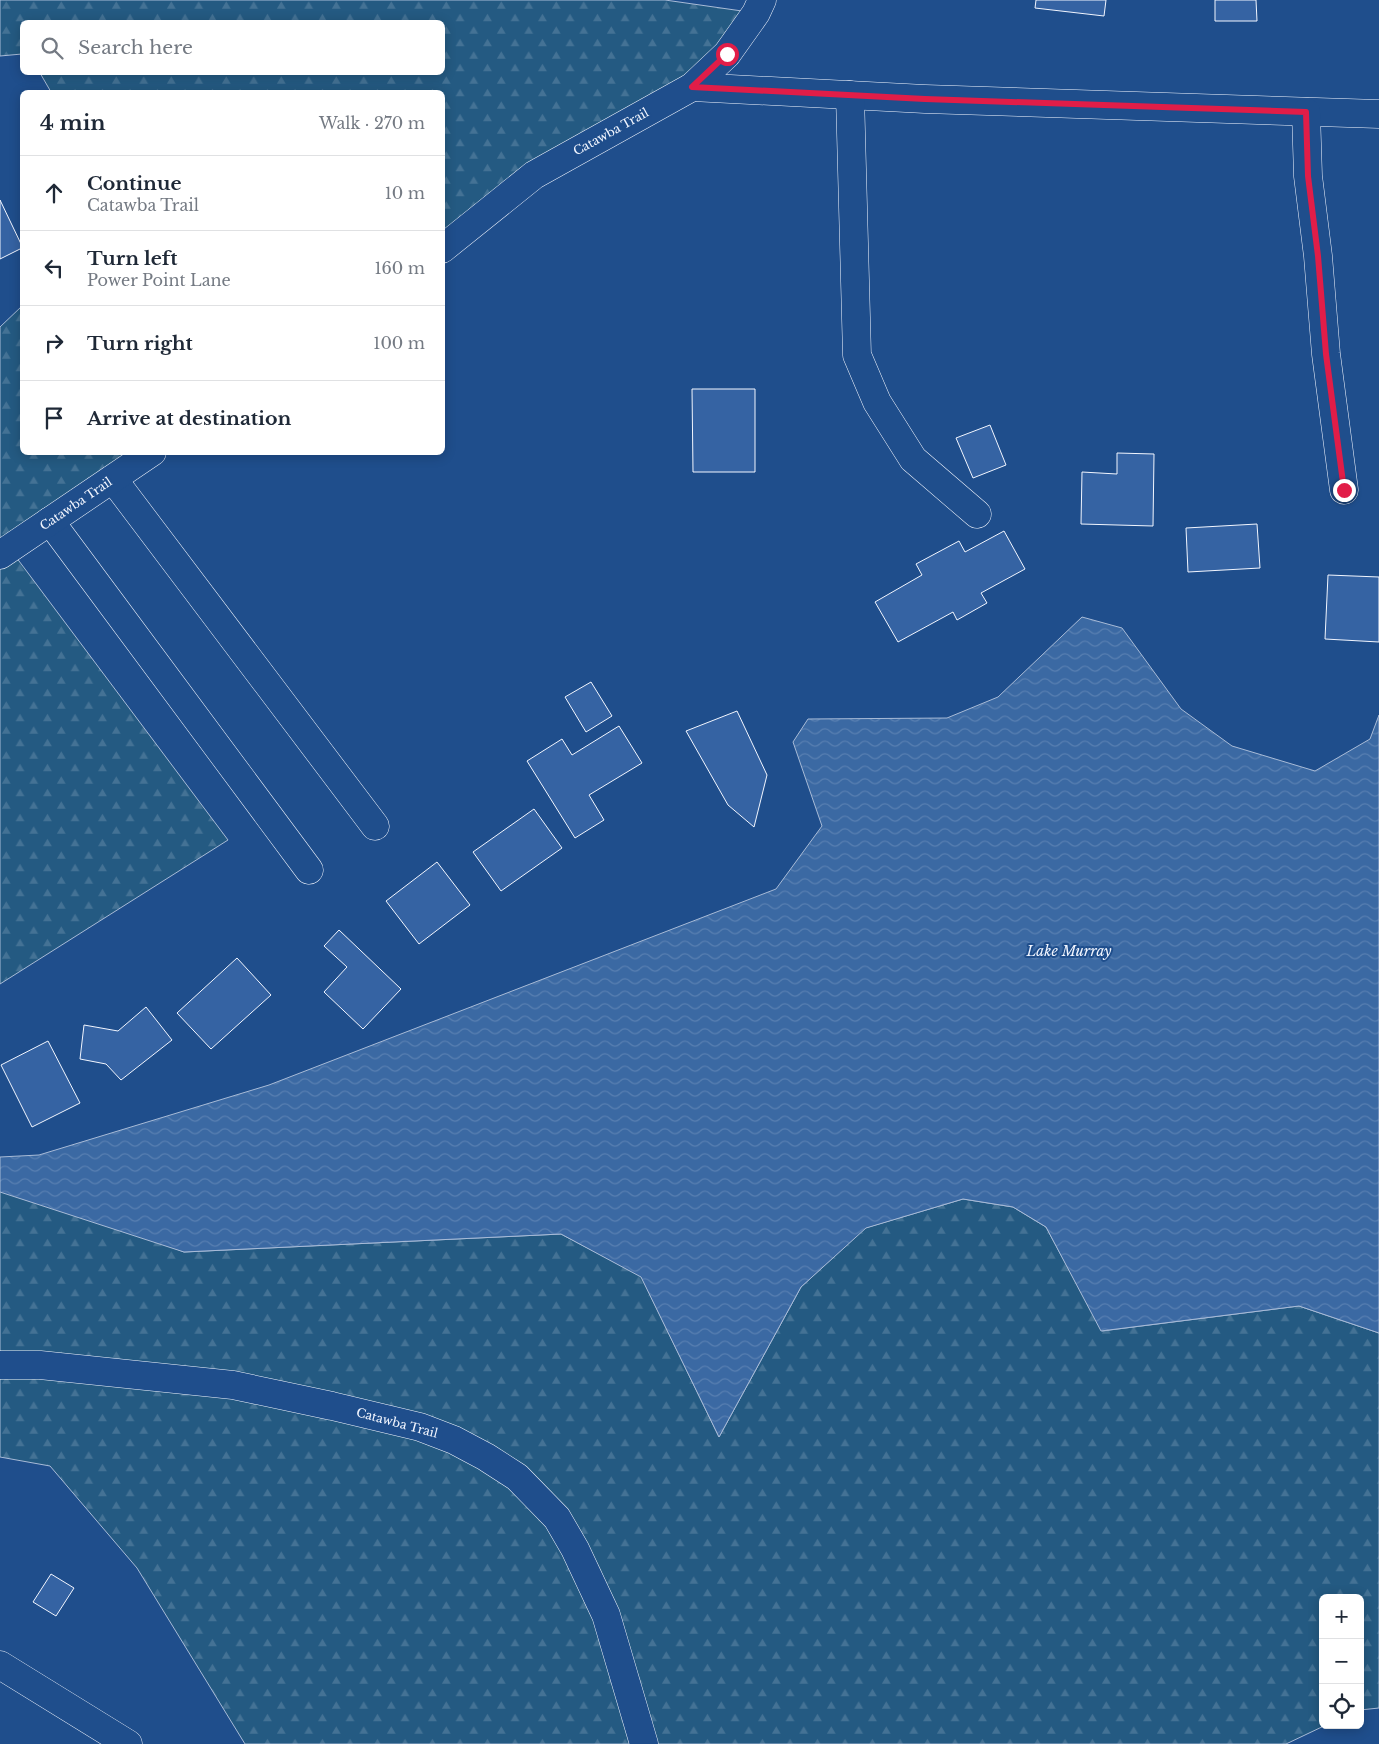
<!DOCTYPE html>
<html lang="en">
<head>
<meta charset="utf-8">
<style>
	body { margin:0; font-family:"Libre Baskerville",serif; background:#f2f2f3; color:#1f2937 }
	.controls { position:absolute; right:15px; bottom:15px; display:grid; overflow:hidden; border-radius:8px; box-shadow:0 2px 12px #0003 }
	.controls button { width:45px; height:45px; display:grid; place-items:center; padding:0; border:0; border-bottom:1px solid #e0e1e3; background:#fff; color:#1f2937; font:25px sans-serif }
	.stop { position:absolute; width:15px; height:15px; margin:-11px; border:4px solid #e11d48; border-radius:50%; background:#fff }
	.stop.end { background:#e11d48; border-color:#fff; box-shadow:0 1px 5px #0008 }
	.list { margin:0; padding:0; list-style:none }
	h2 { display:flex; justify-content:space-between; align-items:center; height:65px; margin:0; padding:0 20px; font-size:21px }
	h2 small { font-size:16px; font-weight:400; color:#747a83 }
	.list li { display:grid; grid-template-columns:32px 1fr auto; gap:15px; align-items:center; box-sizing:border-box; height:75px; padding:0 20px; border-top:1px solid #e0e1e3 }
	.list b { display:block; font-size:19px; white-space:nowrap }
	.list p { margin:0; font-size:16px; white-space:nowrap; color:#747a83 }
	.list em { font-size:16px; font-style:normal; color:#747a83 }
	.icon { flex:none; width:28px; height:28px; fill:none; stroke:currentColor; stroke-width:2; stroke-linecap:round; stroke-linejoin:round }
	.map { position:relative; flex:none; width:1379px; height:1744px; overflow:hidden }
	.search { position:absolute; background:#fff; box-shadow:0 2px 12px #0003; left:20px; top:20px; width:425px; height:55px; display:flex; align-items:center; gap:12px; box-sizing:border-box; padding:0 18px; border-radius:8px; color:#747a83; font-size:19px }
	.panel { position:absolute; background:#fff; box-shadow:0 2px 12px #0003; left:20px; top:90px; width:425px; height:365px; border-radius:8px }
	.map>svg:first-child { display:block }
	.forest { fill:url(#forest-firs); stroke:#a8bbd7 }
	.water { fill:url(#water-waves); stroke:#a8bbd7 }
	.building { fill:#3563a3; stroke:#f2f6ff }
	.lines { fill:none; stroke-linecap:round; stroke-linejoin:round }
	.minor-casing { stroke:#f2f6ff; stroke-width:29 }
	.minor { stroke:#1f4e8c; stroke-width:28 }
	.route { stroke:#e11d48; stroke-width:6 }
	.labels { text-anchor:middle; stroke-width:4; stroke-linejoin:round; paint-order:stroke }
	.street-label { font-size:12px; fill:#f2f6ff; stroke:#1f4e8c }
	.water-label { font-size:14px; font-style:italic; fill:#f2f6ff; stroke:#1f4e8c }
</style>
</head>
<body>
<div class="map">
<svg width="1379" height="1744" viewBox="0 0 1379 1744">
	<defs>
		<pattern id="forest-firs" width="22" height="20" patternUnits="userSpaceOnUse" patternTransform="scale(1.25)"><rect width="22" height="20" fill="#245a82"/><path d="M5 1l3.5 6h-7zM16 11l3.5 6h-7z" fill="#447295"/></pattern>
		<pattern id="water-waves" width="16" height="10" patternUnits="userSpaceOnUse" patternTransform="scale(1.25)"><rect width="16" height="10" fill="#3b69a3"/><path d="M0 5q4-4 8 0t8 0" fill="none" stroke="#587fb1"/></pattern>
	</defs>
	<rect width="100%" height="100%" fill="#1f4e8c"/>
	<g class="forest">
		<path d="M0,0H665L756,13L727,54L443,249L442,92H51L40,73L442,72V22H22V54L0,56Z"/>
		<path d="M22,306V452L152,453L10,549L228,840L0,984V327Z"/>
		<path d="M0,1180L184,1252L561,1234L641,1276L719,1437L801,1287L865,1228L963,1199L1013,1207L1046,1227L1102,1331L1299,1306L1379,1333V1708L1360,1710V1598H1323V1725H1326L1286,1744H245L137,1568L50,1466L0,1457Z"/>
	</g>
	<path class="water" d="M1082,617L1122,628L1181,709L1232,746L1315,771L1370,739L1379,715V1333L1299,1306L1101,1331L1046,1227L1013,1207L963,1199L866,1228L801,1287L719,1437L641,1277L561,1234L184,1252L0,1192V1157L39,1155L269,1085L776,889L822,826L793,742L808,719L947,718L998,697Z"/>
	<g class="building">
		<path d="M1036,0H1106L1104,16L1035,8Z"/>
		<path d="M1215,0H1256L1257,21H1215Z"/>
		<path d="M0,200L22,246V248L0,259Z"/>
		<path d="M692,389H755V472H693Z"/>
		<path d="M990,425L1006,465L973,478L956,438Z"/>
		<path d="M1117,453L1154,454L1153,526L1081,524L1082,472L1117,474Z"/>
		<path d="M1257,524L1260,568L1188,572L1186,528Z"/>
		<path d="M1004,531L1025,569L981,593L987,603L957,620L953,612L898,642L875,602L922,575L916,564L959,541L965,552Z"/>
		<path d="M1328,575L1379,577V642L1325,639Z"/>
		<path d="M591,682L612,716L586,732L565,697Z"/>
		<path d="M737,711L767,775L754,827L728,805L686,731Z"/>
		<path d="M619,726L642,763L589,795L604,820L575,838L527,761L562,739L572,755Z"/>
		<path d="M534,809L562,848L501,891L473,852Z"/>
		<path d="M437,862L470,905L419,944L386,901Z"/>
		<path d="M339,930L401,989L363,1029L324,992L347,967L324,946Z"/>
		<path d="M237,958L271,995L211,1049L177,1013Z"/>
		<path d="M146,1007L172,1040L121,1080L106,1064L80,1059L84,1025L118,1031Z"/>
		<path d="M48,1041L80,1103L32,1127L1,1065Z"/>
		<path d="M51,1574L74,1588L56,1616L33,1602Z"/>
	</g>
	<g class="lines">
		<g class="minor-casing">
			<g id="minor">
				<path d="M692,87L925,99L1379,114"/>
				<path d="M850,95L857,355L877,402L913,459L977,514"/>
				<path d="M1306,112L1308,176L1318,256L1326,354L1344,490"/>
				<path d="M442,249L534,175L692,87L727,54L756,13L762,0"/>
				<path d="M113,479L375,826"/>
				<path d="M50,521L309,870"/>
				<path d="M0,555L152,452"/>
				<path d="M0,1365H40L233,1385L332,1406L420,1427L454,1440L486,1457L517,1477L557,1518L575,1549L606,1615L644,1744"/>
				<path d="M0,1665L128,1744"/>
			</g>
		</g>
		<use href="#minor" class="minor"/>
	</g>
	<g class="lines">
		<path class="route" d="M727,54L692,87L925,99L1306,112L1308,176L1318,256L1326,354L1344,490"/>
	</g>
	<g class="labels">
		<g class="street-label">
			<text transform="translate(611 132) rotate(-29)" y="4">Catawba Trail</text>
			<text transform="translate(76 504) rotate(-34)" y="4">Catawba Trail</text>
			<text transform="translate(397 1423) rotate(15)" y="4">Catawba Trail</text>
		</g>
		<g class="water-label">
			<text x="1069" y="956">Lake Murray</text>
		</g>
	</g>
</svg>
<div class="controls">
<button>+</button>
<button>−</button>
<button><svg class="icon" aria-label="locate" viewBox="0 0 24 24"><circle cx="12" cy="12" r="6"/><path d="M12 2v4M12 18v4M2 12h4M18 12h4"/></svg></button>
</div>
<div class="stop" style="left:727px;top:54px"></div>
<div class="stop end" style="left:1344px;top:490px"></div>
<div class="search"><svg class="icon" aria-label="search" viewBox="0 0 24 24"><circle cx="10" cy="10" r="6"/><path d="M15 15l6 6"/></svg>Search here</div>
<section class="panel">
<h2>4 min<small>Walk · 270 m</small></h2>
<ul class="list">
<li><svg class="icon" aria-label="ahead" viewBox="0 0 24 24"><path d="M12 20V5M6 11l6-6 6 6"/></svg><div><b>Continue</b><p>Catawba Trail</p></div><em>10 m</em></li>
<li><svg class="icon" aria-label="left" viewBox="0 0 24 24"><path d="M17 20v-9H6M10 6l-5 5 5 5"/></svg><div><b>Turn left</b><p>Power Point Lane</p></div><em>160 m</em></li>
<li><svg class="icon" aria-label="right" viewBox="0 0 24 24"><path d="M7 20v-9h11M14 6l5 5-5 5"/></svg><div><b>Turn right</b></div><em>100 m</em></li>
<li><svg class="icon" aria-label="arrive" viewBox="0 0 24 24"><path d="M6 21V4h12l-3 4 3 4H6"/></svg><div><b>Arrive at destination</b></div></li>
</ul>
</section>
</div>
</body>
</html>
